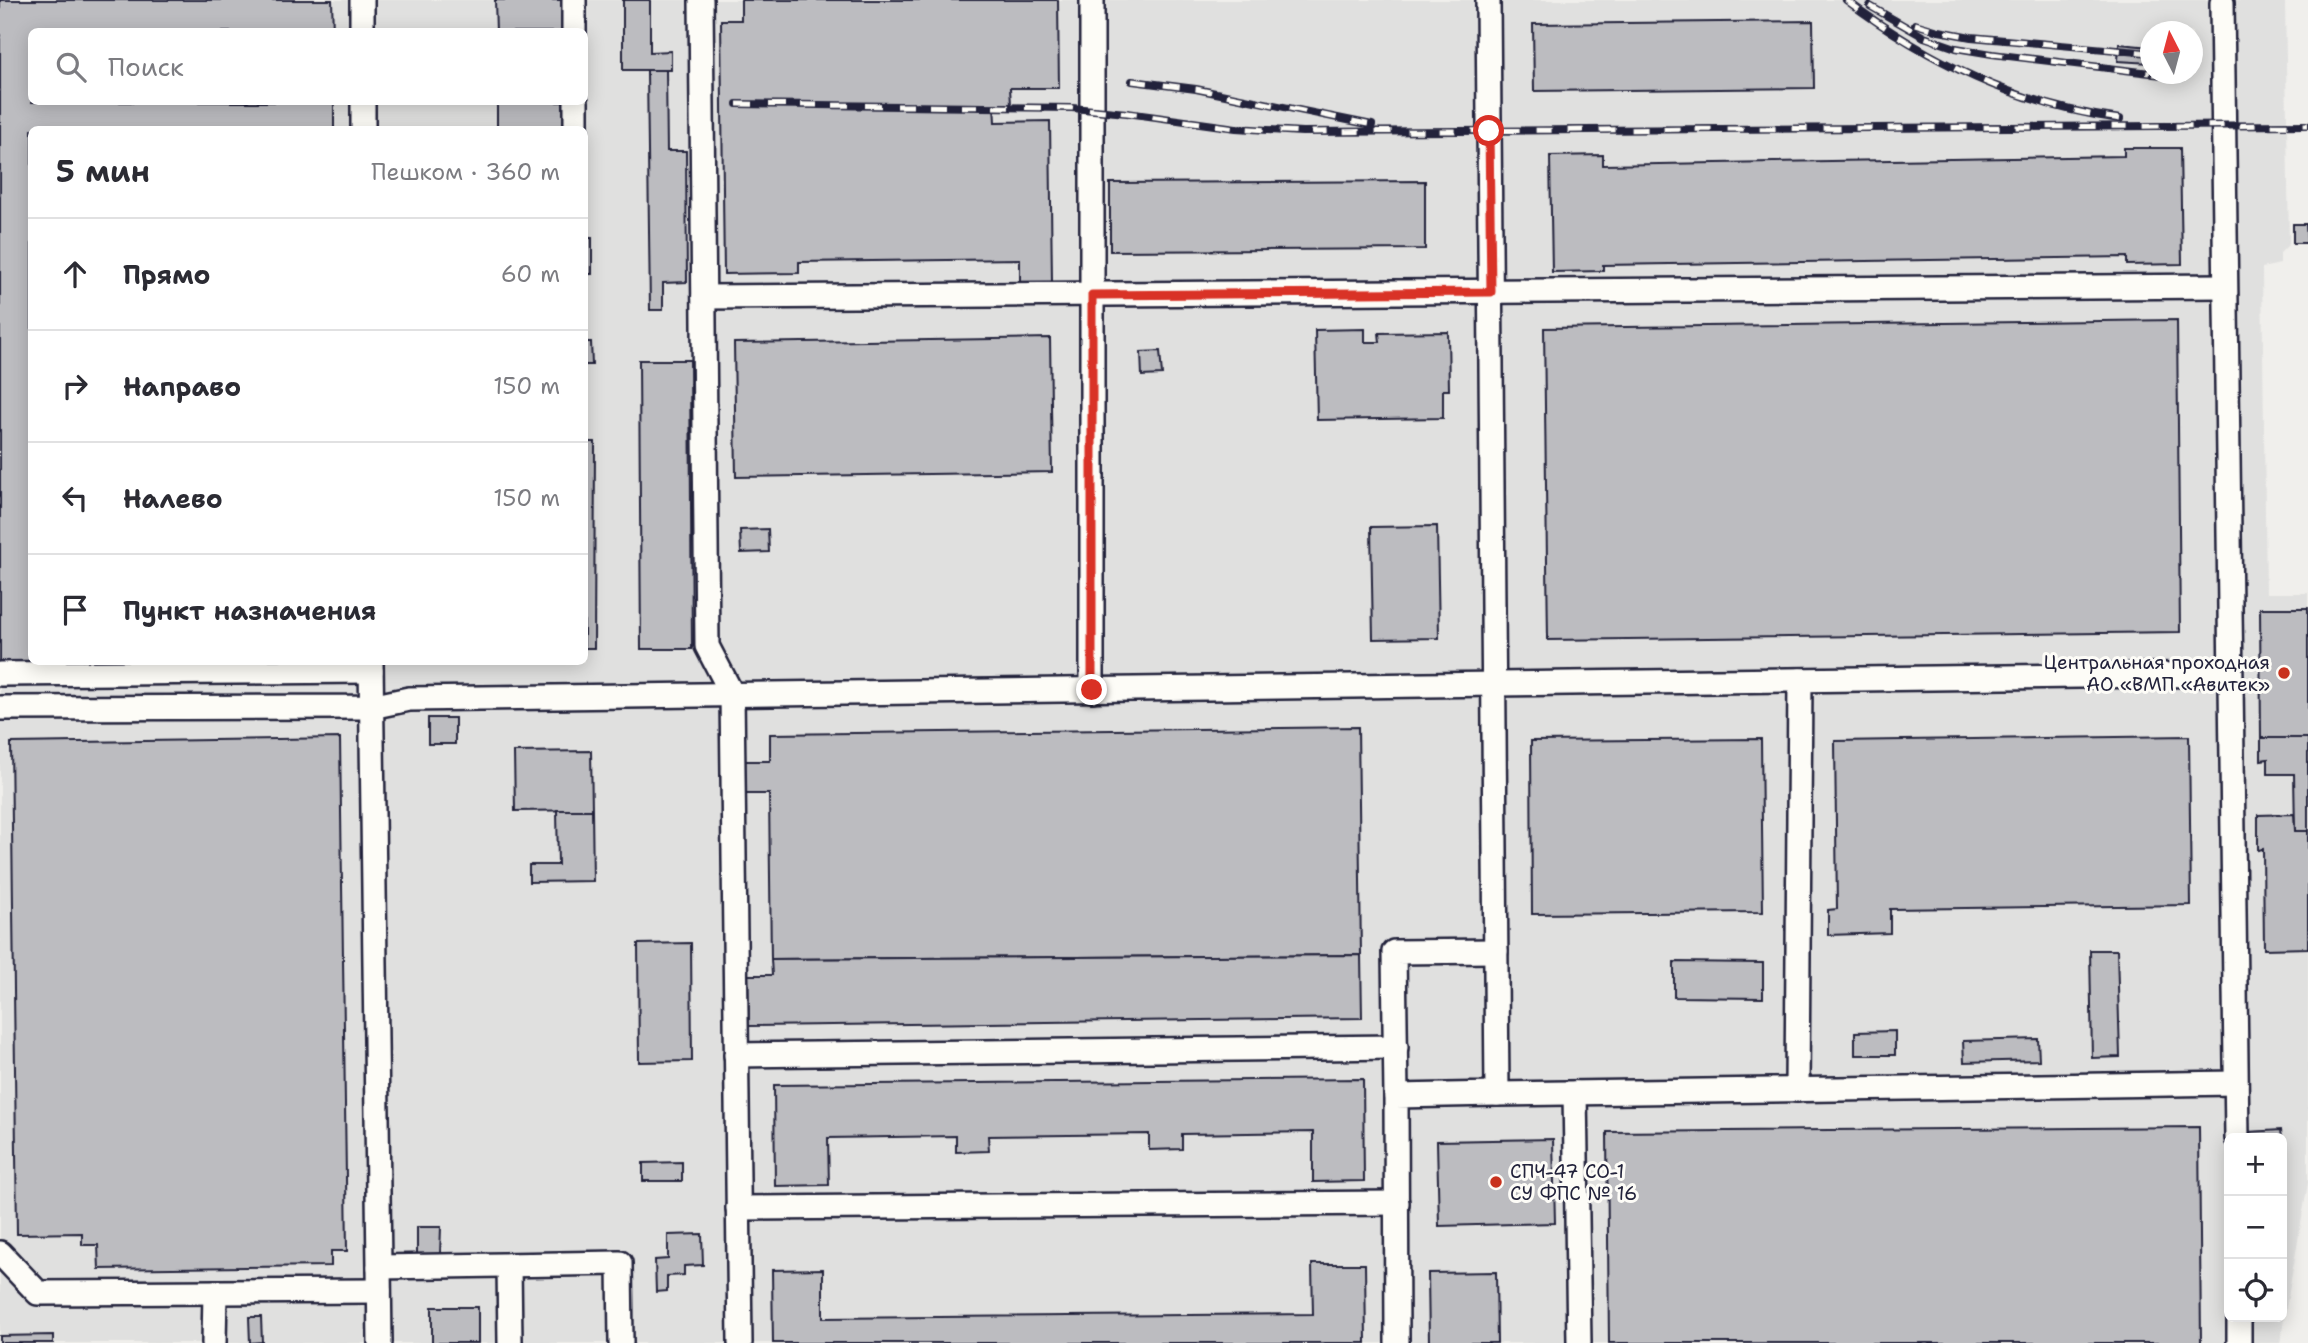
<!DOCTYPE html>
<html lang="ru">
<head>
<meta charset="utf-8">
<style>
	body { margin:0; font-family:"Shantell Sans",sans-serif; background:#f7f7f7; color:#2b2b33 }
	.controls { position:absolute; right:21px; bottom:21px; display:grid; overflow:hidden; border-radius:10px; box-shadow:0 4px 18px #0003 }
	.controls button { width:63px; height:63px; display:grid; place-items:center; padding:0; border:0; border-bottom:2px solid #e1e1e2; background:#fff; color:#2b2b33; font:35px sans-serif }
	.compass { position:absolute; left:2140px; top:21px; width:63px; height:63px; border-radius:50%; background:#fff; box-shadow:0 4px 18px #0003; rotate:354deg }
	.stop { position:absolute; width:21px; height:21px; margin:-16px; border:5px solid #d93025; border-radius:50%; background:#fff }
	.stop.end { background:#d93025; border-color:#fff; box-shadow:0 2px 7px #0008 }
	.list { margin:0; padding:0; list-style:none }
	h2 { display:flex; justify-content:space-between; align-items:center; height:91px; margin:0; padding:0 28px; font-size:30px }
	h2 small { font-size:23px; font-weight:400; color:#7c7c81 }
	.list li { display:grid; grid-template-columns:46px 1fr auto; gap:21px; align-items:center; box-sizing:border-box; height:112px; padding:0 28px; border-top:2px solid #e1e1e2 }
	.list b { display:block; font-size:26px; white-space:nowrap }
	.list em { font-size:23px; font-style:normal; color:#7c7c81 }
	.icon { flex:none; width:38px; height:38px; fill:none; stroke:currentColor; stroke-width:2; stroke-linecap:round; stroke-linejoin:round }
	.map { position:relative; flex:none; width:2308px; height:1343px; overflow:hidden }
	.search { position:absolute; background:#fff; box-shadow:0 4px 18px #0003; left:28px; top:28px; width:560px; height:77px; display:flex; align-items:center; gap:18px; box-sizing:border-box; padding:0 24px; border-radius:10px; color:#7c7c81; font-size:26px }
	.panel { position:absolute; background:#fff; box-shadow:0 4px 18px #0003; left:28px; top:126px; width:560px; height:539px; border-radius:10px }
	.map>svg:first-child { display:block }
	.built { fill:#e0e0df; fill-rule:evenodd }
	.building { fill:#bcbcc0; stroke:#22223b; stroke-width:2 }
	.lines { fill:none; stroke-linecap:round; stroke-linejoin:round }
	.minor-casing { stroke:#22223b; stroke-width:28 }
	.minor { stroke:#fdfcf7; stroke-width:23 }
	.rail-casing { stroke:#22223b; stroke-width:8 }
	.rail { stroke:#fdfcf7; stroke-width:5; stroke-dasharray:16; stroke-linecap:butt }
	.route { stroke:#d93025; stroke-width:9 }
	.poi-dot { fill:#c8321e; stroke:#fdfcf7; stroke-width:2.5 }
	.labels { text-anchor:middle; stroke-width:6; stroke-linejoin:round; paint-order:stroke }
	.poi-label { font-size:19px; fill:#22223b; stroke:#fdfcf7; text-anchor:end }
</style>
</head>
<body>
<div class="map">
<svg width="2308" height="1343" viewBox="0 0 2308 1343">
	<rect width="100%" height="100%" fill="#f0efec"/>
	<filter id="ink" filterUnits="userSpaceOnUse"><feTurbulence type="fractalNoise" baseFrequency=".0143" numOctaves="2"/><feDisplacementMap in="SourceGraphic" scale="14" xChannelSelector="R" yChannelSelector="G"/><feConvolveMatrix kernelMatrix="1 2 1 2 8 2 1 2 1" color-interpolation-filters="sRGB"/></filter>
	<g filter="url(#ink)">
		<path class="built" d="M0,0H2285L2289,244L2280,253V264L2262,268L2266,593H2308V1183L2280,1343H0ZM32,32H584V102H32ZM2150,32H2192V74H2150ZM32,130H584V662H32ZM2229,1138H2282V1317H2229Z"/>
		<g class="building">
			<path d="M0,0H332L333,32H32V102H334V130H32V661L0,662Z"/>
			<path d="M495,0H562L563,32H496Z"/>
			<path d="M623,0H650V52L671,51V70H623Z"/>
			<path d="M741,0H1058L1059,88H1010L1011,104H994L995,122L1050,121L1052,282L1020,283V259L799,262V273L724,274L721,20H741Z"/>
			<path d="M1813,21L1814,88L1534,91L1533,24Z"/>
			<path d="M2119,44L2150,47V63L2118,61Z"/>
			<path d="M647,70H666L667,151H686L687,282L663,283V310H650Z"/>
			<rect x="497" y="102" width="67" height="28"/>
			<path d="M2124,148H2180L2182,264L2127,265V257L1603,265V271L1552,272L1550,156L1603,155V165L2124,156Z"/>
			<path d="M1425,181V249L1110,251V183Z"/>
			<path d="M2293,224H2306L2307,243H2293Z"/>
			<rect x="584" y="238" width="8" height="36"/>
			<path d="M2177,320L2180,632L1548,640L1544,328Z"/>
			<path d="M1365,329V342H1380L1379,333L1448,332L1449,390H1443V418L1317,420L1315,330Z"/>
			<path d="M1050,338L1052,472L736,477L734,343Z"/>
			<path d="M584,342H591L592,365H584Z"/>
			<path d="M1160,351L1162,375L1142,376L1141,352Z"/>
			<path d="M639,360H690L692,649H641Z"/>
			<path d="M584,442H595L594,648H584Z"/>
			<path d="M1437,526L1439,638L1373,639L1371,527Z"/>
			<path d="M768,529L769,552L741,553L740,530Z"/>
			<path d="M2260,608H2308V738H2261Z"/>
			<rect x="428" y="718" width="27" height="26"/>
			<path d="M1358,727L1361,955L771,959L769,794H744V761H770V734Z"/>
			<path d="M2189,736L2191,905L1890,909V933L1828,935V910L1837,909L1835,741Z"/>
			<path d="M340,738L347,1251H331V1266L99,1269L98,1245H82V1233L17,1234L11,743Z"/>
			<path d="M2261,738H2308V831H2295L2294,774H2268V759L2261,760Z"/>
			<path d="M1761,739L1763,912L1532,914L1531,741Z"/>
			<path d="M591,751L592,810L515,811L514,752Z"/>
			<path d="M557,810H592L593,881L529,882V865H558Z"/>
			<path d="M2294,814L2295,831H2308V948L2264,949L2263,849L2258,850V815Z"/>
			<path d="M691,943L692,1061L639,1062L638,944Z"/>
			<path d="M2090,950H2117L2120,1057L2092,1058Z"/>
			<path d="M1361,955L1362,1018L749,1026L748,975H772L771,959Z"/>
			<path d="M1674,962L1763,963V998L1674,997Z"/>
			<path d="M1895,1031V1055H1855V1032Z"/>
			<path d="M2038,1039L2039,1060L1964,1062L1963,1041Z"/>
			<path d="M1363,1079L1364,1181L1313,1182V1132L1182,1134V1149L1149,1150V1134L988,1136L989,1151L956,1152V1136L828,1138L829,1185L775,1186L774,1085Z"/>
			<path d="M2199,1127L2201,1343H1609L1607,1132Z"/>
			<path d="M2281,1130L2282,1138H2248V1132Z"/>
			<path d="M1553,1139L1555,1223L1439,1226L1437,1141Z"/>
			<path d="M682,1162V1181H643V1163Z"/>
			<path d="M417,1227H441L440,1255H417Z"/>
			<path d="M702,1234L703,1265L684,1266V1275L667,1276V1291L656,1292L655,1260L668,1259V1235Z"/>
			<path d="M1312,1264H1365L1366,1343H773L772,1270L823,1269V1318L1313,1314Z"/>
			<path d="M1496,1272L1497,1343H1429L1428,1273Z"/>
			<rect x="432" y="1307" width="46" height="36"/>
			<path d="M249,1317H261L262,1342L250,1343Z"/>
			<path d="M53,1335V1343H0V1336Z"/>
		</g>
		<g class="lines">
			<g class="minor-casing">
				<g id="minor">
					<path d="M362,0V32"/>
					<path d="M574,0V32"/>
					<path d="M701,0L707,646L732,694L740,1343"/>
					<path d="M1092,0V690"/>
					<path d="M2222,3L2237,1138"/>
					<path d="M363,102V130"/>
					<path d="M576,102V130"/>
					<path d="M704,297L2225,286"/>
					<path d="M371,662L380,1343"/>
					<path d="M0,674L371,671"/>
					<path d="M0,708L371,707L409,699L2230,674"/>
					<path d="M736,1055L1396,1047"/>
					<path d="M1797,1090L1800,680"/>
					<path d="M1575,1093L1579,1343"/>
					<path d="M1497,1094L2236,1083"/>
					<path d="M1396,1096L1394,952L1496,951"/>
					<path d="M738,1208L1397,1203"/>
					<path d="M0,1253L38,1293L379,1291"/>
					<path d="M509,1265L510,1343"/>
					<path d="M379,1267L620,1263L621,1343"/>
					<path d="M2239,1317V1343"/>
					<path d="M214,1343L215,1292"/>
					<path d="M1397,1343L1396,1096L1497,1094L1488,0"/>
				</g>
			</g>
			<use href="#minor" class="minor"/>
			<g class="rail-casing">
				<g id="rail">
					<path d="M1846,0C1929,62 2017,105 2120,119"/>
					<path d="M1870,6L1924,37L1956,48L1992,54L2150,73"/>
					<path d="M1915,24L1939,31L1971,37L2150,53"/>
					<path d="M2153,74L2175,76"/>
					<path d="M1132,81L1196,89L1372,125"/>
					<path d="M737,104L1072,108L1127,113L1236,128L1302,132L2308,125"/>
				</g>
			</g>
			<use href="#rail" class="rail"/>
		</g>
	</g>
	<g class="lines" filter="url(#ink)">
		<path class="route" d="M1092,690V295L1491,292L1489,131"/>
	</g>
	<g class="poi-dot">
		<circle cx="2284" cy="673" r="7"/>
		<circle cx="1496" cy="1182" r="7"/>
	</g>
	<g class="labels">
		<g class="poi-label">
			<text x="2270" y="669">Центральная проходная<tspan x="2270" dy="22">АО «ВМП «Авитек»</tspan></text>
			<text x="1510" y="1178" text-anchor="start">СПЧ-47 СО-1<tspan x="1510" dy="22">СУ ФПС № 16</tspan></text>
		</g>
	</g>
</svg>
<div class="controls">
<button>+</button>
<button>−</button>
<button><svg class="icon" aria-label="locate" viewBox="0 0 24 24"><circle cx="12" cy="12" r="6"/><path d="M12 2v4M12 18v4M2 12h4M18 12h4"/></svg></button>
</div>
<svg class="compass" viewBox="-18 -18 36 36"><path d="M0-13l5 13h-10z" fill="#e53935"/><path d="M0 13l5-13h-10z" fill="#7c7c81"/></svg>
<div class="stop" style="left:1489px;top:131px"></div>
<div class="stop end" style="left:1092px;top:690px"></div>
<div class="search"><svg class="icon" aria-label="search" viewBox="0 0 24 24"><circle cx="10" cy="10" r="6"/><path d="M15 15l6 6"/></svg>Поиск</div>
<section class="panel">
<h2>5 мин<small>Пешком · 360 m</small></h2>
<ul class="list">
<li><svg class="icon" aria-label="ahead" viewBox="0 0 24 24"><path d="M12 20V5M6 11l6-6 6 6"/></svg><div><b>Прямо</b></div><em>60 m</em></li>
<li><svg class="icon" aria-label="right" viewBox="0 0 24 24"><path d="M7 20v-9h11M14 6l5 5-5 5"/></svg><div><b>Направо</b></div><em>150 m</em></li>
<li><svg class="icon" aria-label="left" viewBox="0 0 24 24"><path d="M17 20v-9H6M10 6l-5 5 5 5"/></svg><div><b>Налево</b></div><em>150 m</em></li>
<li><svg class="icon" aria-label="arrive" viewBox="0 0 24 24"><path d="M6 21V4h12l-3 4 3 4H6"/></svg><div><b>Пункт назначения</b></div></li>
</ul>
</section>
</div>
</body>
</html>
